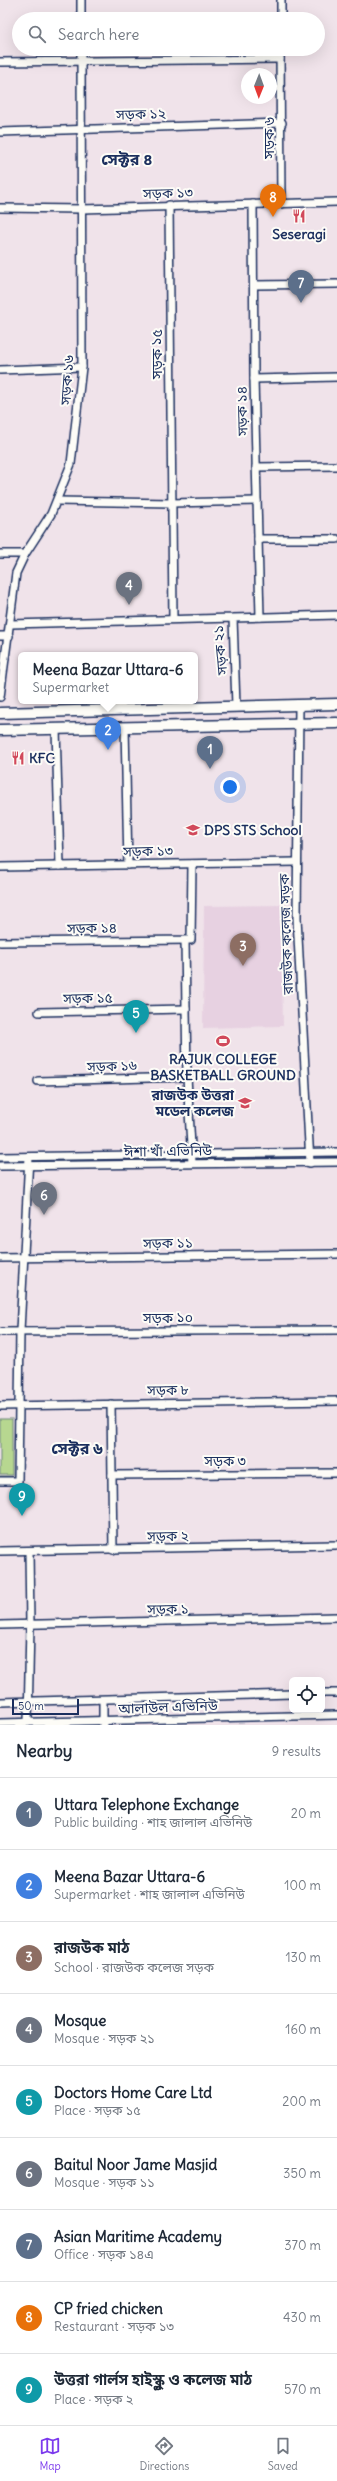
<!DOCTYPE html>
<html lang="en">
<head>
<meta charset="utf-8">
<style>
	body { margin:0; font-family:Delius,"Noto Sans Bengali",sans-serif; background:#f2f2f3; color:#1f2937 }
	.controls { position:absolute; right:12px; bottom:12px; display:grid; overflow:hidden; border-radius:6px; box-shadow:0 4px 16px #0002 }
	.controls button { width:36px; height:36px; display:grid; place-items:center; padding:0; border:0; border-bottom:1px solid #e0e1e3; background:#fff; color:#1f2937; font:20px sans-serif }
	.compass { position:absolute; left:241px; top:68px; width:36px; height:36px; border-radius:50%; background:#fff; box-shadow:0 4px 16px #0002; rotate:181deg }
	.scale { position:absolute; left:12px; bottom:10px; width:67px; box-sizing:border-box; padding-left:4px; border:2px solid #1b2f5e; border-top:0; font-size:11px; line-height:14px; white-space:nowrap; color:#1b2f5e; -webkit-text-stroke:3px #fdfcf7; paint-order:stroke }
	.you { position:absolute; left:230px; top:787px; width:14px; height:14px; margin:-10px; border:3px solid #fff; border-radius:50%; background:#1a73e8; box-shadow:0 0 0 6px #1a73e833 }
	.badge { display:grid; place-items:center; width:26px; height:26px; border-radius:50%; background:#7c3aed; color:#fff; font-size:13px; font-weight:700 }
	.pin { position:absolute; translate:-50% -33px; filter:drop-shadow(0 1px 2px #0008) }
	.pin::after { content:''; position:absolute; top:21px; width:14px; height:12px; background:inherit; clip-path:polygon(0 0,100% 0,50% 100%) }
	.popup { position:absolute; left:18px; top:652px; width:180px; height:52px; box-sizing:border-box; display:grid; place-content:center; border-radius:6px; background:#fff; filter:drop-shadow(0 1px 3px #0005); font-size:13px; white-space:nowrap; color:#747a83 }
	.popup b { font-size:15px; color:#1f2937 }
	.popup::after { content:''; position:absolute; left:50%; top:100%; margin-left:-8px; border:8px solid transparent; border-top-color:#fff }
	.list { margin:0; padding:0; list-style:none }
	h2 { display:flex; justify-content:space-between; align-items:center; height:52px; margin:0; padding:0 16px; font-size:17px }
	h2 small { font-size:13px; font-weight:400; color:#747a83 }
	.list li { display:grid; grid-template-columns:26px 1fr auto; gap:12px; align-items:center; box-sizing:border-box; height:72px; padding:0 16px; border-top:1px solid #e0e1e3 }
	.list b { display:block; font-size:15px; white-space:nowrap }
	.list p { margin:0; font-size:13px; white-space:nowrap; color:#747a83 }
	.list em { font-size:13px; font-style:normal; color:#747a83 }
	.icon { flex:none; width:22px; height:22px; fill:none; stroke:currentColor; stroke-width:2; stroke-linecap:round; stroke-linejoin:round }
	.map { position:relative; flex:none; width:337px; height:1725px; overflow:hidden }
	.search { position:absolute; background:#fff; box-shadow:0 4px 16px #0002; left:12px; right:12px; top:12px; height:44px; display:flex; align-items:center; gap:10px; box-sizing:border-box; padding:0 14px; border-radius:22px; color:#747a83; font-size:15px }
	.sheet { height:700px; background:#fff }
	nav { display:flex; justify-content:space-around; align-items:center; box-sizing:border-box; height:56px; border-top:1px solid #e0e1e3; background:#fff; font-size:11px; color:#747a83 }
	nav a { display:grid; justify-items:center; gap:2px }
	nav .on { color:#7c3aed }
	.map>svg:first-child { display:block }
	.built { fill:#e7d1e1 }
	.green { fill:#b7d790; stroke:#698377 }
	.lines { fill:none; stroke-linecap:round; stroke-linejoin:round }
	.minor-casing { stroke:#1b2f5e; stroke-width:10 }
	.secondary-casing { stroke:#1b2f5e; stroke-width:13 }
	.minor { stroke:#fdfcf7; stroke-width:7 }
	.secondary { stroke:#fdfcf7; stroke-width:10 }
	.labels { text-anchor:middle; stroke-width:4; stroke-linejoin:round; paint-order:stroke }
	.street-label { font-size:14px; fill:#1b2f5e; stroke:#fdfcf7 }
	.poi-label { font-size:14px; font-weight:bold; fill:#1b2f5e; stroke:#fdfcf7 }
	.quarter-label { font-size:16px; font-weight:bold; fill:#1b2f5e; stroke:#fdfcf7 }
</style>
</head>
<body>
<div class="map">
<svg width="337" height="1725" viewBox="0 0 337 1725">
	<rect width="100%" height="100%" fill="#f0e3ea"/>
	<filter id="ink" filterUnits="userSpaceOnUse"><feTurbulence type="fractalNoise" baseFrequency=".025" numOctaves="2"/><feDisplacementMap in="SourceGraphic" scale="8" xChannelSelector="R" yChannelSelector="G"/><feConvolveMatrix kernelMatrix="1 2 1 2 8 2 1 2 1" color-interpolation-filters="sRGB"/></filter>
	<g filter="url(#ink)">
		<path class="built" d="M281,905L283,1026L203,1028L204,906Z"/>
		<rect class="green" x="0" y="1419" width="12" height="56"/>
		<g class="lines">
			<g class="minor-casing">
				<g id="minor">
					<path d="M81,0V19"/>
					<path d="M281,19V0"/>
					<path d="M280,49L281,204"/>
					<path d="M0,62L280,59"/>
					<path d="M0,132L282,123"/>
					<path d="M253,204L254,379L260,617"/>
					<path d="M169,205L173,619"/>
					<path d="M0,208L82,209L337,202"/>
					<path d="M255,285L337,284"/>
					<path d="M0,370L82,367"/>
					<path d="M254,379L337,377"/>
					<path d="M256,467L337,466"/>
					<path d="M57,501L171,503L257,501"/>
					<path d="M258,539H337"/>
					<path d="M0,554H25"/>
					<path d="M11,624L233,618L236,706L233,618L337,615"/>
					<path d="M0,636H9"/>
					<path d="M0,697L16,573L25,554L51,514L71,464L82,367L81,49"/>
					<path d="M299,705L297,918L310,1163"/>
					<path d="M125,727L128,865"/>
					<path d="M56,729L60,866"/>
					<path d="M0,867L297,862"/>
					<path d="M185,940L187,1077L192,1163"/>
					<path d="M0,942L191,940L192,864"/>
					<path d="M39,1012L186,1009"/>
					<path d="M38,1081L187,1077"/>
					<path d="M0,1157L337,1152"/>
					<path d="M0,1166L337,1162"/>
					<path d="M0,1258L337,1254"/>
					<path d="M0,1332L337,1330"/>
					<path d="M111,1404L113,1550"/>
					<path d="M0,1406L337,1401"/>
					<path d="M112,1475L337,1473"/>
					<path d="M0,1481H18L20,1331L29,1157"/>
					<path d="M0,1551L337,1545"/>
					<path d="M0,1625L337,1617"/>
					<path d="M322,1693H337"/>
					<path d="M103,1700V1725"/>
					<path d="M0,1702L292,1694"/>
					<path d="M28,1722L30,1625L29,1551"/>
					<path d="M0,1723L337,1715"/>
				</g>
			</g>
			<g class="secondary-casing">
				<g id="secondary">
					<path d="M0,713L337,704"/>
					<path d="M0,730L337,723"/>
				</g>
			</g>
			<use href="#minor" class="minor"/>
			<use href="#secondary" class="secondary"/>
		</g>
	</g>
	<defs>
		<g id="restaurant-bare" transform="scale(1.08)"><path d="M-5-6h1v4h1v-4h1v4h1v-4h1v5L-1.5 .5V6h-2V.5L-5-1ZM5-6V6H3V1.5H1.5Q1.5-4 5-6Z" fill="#d1495b" stroke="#fdfcf7" stroke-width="2.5" paint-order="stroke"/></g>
		<g id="school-bare" transform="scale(1.08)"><path d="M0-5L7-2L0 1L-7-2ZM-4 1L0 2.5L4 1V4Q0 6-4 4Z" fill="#d1495b" stroke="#fdfcf7" stroke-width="2.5" paint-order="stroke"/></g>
		<g id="stadium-bare" transform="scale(1.08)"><path d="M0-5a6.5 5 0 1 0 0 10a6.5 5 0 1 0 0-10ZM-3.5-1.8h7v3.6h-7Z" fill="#d1495b" stroke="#fdfcf7" stroke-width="2.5" paint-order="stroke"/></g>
		<g id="university-bare" transform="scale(1.08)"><path d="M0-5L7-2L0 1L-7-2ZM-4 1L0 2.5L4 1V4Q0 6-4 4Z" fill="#d1495b" stroke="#fdfcf7" stroke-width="2.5" paint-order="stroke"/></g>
	</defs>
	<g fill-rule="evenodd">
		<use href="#restaurant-bare" x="299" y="216"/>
		<use href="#restaurant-bare" x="18" y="758"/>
		<use href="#school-bare" x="193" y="830"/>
		<use href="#stadium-bare" x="223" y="1041"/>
		<use href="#university-bare" x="245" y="1103"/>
	</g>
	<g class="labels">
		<g class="street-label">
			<text transform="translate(141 114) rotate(-2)" y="5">সড়ক ১২</text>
			<text transform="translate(269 138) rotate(-90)" y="5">সড়ক ৬</text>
			<text transform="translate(168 193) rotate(-2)" y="5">সড়ক ১৩</text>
			<text transform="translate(157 354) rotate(-90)" y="5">সড়ক ১৫</text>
			<text transform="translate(67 380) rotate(-86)" y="5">সড়ক ১৬</text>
			<text transform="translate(242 411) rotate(-91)" y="5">সড়ক ১৪</text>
			<text transform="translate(220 650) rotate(-95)" y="5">সড়ক ২১</text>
			<text transform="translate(148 851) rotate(-1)" y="5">সড়ক ১৩</text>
			<text transform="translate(92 928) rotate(-1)" y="5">সড়ক ১৪</text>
			<text transform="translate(286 934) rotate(-92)" y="5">রাজউক কলেজ সড়ক</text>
			<text transform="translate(88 998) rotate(-1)" y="5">সড়ক ১৫</text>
			<text transform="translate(112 1066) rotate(-2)" y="5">সড়ক ১৬</text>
			<text transform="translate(168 1151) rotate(-1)" y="5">ঈশা খাঁ এভিনিউ</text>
			<text transform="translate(168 1243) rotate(-1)" y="5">সড়ক ১১</text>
			<text x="168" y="1323">সড়ক ১০</text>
			<text transform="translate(168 1390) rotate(-1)" y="5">সড়ক ৮</text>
			<text x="225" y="1466">সড়ক ৩</text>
			<text transform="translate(168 1536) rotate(-1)" y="5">সড়ক ২</text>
			<text transform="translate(168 1609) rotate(-1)" y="5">সড়ক ১</text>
			<text transform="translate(168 1707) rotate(-2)" y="5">আলাউল এভিনিউ</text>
		</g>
		<g class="poi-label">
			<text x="299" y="239">Seseragi</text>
			<text x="29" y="763" text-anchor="start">KFC</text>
			<text x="204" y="835" text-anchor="start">DPS STS School</text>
			<text x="223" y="1064">RAJUK COLLEGE<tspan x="223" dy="16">BASKETBALL GROUND</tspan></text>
			<text x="234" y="1100" text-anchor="end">রাজউক উত্তরা<tspan x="234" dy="16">মডেল কলেজ</tspan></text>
		</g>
		<g class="quarter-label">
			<text x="127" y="165">সেক্টর ৪</text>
			<text x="77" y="1454">সেক্টর ৬</text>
		</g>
	</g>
</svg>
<div class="controls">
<button><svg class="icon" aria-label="locate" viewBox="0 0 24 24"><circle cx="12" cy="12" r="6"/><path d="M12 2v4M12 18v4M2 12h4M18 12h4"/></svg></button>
</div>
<svg class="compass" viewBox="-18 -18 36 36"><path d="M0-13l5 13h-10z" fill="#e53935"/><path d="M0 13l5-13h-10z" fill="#747a83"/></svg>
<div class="scale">50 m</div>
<div class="you"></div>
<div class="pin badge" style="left:210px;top:769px;background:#5c6f8a">1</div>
<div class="pin badge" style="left:108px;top:750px;background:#3f7fe0">2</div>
<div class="popup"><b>Meena Bazar Uttara-6</b>Supermarket</div>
<div class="pin badge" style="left:243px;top:966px;background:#8d6e63">3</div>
<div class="pin badge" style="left:129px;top:605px;background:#6b7280">4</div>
<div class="pin badge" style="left:136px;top:1033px;background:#0f9aa8">5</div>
<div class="pin badge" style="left:44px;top:1215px;background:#6b7280">6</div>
<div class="pin badge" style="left:301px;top:303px;background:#5c6f8a">7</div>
<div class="pin badge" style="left:273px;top:217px;background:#e8710a">8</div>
<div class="pin badge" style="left:22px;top:1516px;background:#0f9aa8">9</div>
<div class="search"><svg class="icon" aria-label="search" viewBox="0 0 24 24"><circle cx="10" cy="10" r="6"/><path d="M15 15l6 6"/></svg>Search here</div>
</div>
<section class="sheet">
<h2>Nearby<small>9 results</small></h2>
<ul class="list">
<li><span class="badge" style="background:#5c6f8a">1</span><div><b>Uttara Telephone Exchange</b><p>Public building · শাহ জালাল এভিনিউ</p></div><em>20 m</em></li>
<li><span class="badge" style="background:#3f7fe0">2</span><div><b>Meena Bazar Uttara-6</b><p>Supermarket · শাহ জালাল এভিনিউ</p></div><em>100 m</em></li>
<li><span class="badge" style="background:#8d6e63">3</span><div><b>রাজউক মাঠ</b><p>School · রাজউক কলেজ সড়ক</p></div><em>130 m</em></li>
<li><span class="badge" style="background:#6b7280">4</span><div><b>Mosque</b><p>Mosque · সড়ক ২১</p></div><em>160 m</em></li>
<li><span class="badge" style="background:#0f9aa8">5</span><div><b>Doctors Home Care Ltd</b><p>Place · সড়ক ১৫</p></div><em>200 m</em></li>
<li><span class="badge" style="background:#6b7280">6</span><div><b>Baitul Noor Jame Masjid</b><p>Mosque · সড়ক ১১</p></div><em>350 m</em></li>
<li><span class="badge" style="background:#5c6f8a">7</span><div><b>Asian Maritime Academy</b><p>Office · সড়ক ১৪এ</p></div><em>370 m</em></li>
<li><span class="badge" style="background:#e8710a">8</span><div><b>CP fried chicken</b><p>Restaurant · সড়ক ১৩</p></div><em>430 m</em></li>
<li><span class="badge" style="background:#0f9aa8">9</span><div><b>উত্তরা গার্লস হাইস্কুল ও কলেজ মাঠ</b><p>Place · সড়ক ২</p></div><em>570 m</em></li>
</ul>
</section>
<nav>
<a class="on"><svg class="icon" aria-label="map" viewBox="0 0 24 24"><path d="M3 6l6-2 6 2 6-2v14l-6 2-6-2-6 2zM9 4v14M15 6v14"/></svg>Map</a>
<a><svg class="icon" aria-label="directions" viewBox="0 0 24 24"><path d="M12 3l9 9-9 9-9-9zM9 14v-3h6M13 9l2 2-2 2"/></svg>Directions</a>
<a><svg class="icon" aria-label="saved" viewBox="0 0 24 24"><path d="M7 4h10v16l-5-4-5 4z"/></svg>Saved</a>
</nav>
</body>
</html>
